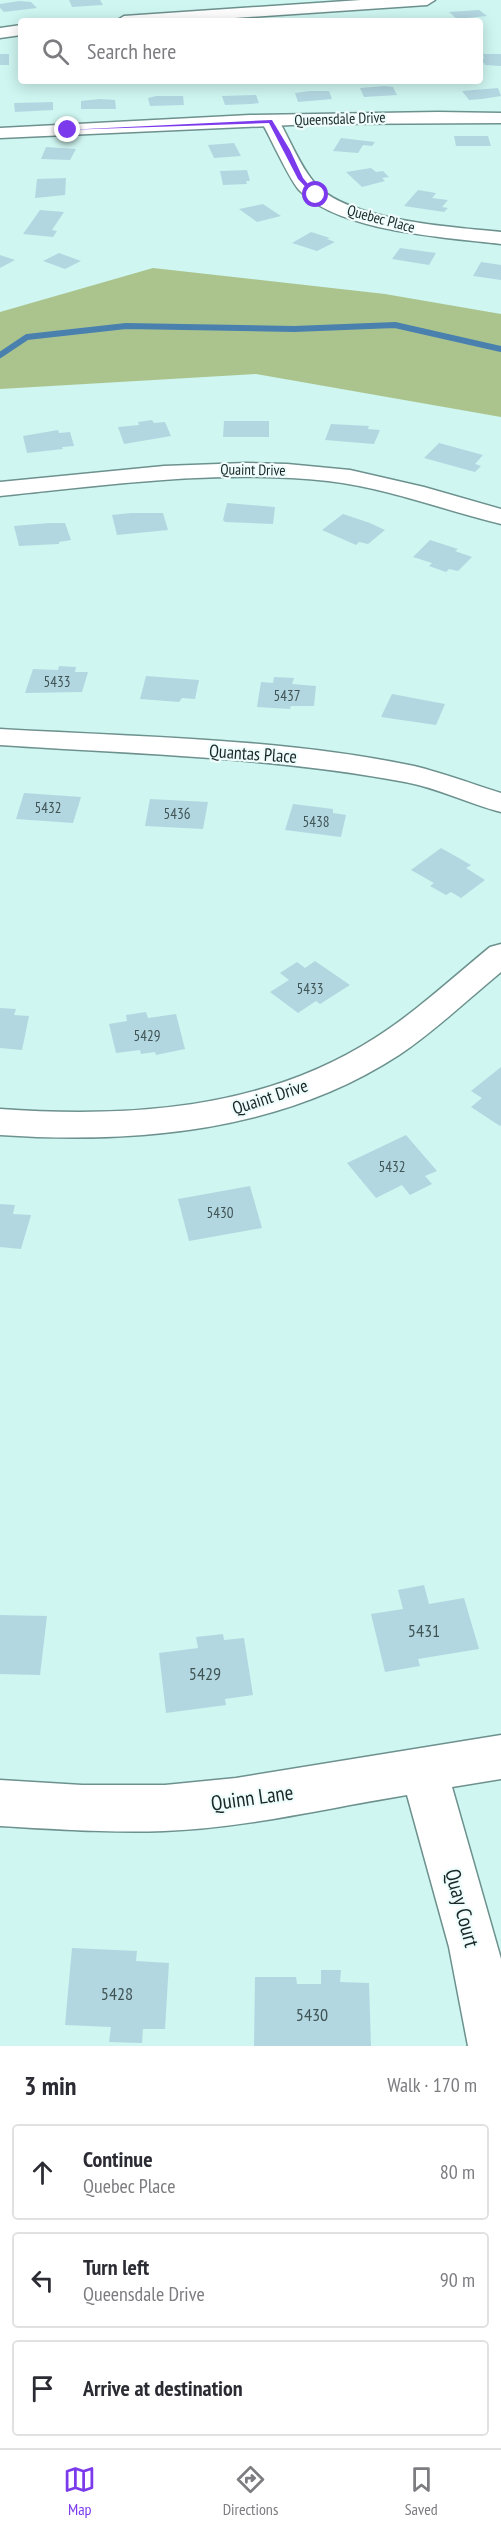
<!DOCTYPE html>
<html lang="en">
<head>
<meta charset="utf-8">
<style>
	body { margin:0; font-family:"PT Sans Narrow",sans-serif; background:#f7f7f7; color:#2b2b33 }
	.stop { position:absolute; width:18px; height:18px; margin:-14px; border:4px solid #7c3aed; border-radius:50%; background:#fff }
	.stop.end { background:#7c3aed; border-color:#fff; box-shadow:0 2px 6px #0008 }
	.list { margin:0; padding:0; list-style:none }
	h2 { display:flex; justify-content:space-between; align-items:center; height:78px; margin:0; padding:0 24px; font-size:26px }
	h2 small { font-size:20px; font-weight:400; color:#7c7c81 }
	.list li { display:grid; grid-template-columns:39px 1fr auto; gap:18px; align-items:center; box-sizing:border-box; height:96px; margin:0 12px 12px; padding:0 12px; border:2px solid #e1e1e2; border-radius:6px }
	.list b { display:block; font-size:22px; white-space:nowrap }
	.list p { margin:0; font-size:20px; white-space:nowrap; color:#7c7c81 }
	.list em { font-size:20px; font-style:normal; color:#7c7c81 }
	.icon { flex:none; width:33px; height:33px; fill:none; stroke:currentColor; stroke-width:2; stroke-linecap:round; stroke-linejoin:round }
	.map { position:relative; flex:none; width:501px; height:2046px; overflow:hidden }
	.search { position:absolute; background:#fff; box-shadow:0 3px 15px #0003; left:18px; right:18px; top:18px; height:66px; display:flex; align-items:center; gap:15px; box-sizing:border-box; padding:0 21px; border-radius:6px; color:#7c7c81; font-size:22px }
	.sheet { height:402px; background:#fff }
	nav { display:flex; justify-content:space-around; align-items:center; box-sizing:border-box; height:84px; border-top:2px solid #e1e1e2; background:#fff; font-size:16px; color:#7c7c81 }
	nav a { display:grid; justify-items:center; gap:3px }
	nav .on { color:#7c3aed }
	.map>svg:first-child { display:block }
	.green { fill:#abc48e }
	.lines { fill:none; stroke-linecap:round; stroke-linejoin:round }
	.stream { stroke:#4a80ae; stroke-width:6 }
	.building { fill:#b3d7e1 }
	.street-casing { stroke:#6d918e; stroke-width:3 }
	.secondary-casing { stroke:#6d918e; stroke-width:3 }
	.street { fill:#fff; fill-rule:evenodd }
	.secondary { fill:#fff; fill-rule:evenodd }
	.route { fill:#7c3aed }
	.labels { text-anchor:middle; stroke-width:4.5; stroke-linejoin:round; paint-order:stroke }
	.far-street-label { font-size:15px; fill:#192826; stroke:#eefdfc }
	.number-label { font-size:15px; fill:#405455 }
	.street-label { font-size:18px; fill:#192826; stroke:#eefdfc }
	.near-number-label { font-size:18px; fill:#405455 }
	.near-street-label { font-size:21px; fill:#192826; stroke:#eefdfc }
</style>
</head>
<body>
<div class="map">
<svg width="501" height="2046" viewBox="0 0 501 2046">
	<rect width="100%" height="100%" fill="#cff6f1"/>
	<path class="green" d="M153,268L385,294L501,314V417L256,374L0,389V312Z"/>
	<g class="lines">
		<path class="stream" d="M0,355L27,337L126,326L294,329L395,325L501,349"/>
	</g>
	<g class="building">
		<path d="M69,0H100L103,5L72,7Z"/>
		<path d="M19,1L31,2L37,8L4,12L0,8V4Z"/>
		<path d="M479,10L487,16L457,19L449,12Z"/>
		<rect x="0" y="54" width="9" height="11"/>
		<path d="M483,54H501V66L485,65L484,63H480V59H484Z"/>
		<path d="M385,86L393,87L397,95L364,97L360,88Z"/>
		<path d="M498,88L501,96L482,99L469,100L462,91Z"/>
		<path d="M310,91H329L332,99L298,102L295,93Z"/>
		<path d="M256,95L259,103L251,104L225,105L222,96Z"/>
		<path d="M156,96H183L184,105L150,106L148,98Z"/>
		<path d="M100,99L115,100L116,109H81V101Z"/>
		<path d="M53,102V110L15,112L14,103Z"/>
		<path d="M454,136H488L491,146H456Z"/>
		<path d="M341,138L375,142L372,146L363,145L358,153L333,151Z"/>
		<path d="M234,143L241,156L214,158L208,145Z"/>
		<path d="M46,147L76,149L70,160L41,159Z"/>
		<path d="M371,168L376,172L383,171L389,177L382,178L385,181L362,187L346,172Z"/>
		<path d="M247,170L250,181H246L247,184L223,185L220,171Z"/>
		<path d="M66,178L65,195L35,198L37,179Z"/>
		<path d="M418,190L436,193L432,198L448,200L442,207L448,208L444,212L404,206Z"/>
		<path d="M263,204L281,216L257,222L239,209Z"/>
		<path d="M40,210L64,212L52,230L57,231L53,237L23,234Z"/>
		<path d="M311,232L330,238L327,239L335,242L317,251L292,243Z"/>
		<path d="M400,248L436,253L429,265L392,259Z"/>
		<path d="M59,253L81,261L65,269L43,261Z"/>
		<path d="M0,255L15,260L0,268Z"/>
		<path d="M481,262L501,265V280L473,276Z"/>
		<path d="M152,420L154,423L165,422L171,436L124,444L118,427L139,425L138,422Z"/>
		<path d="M224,421H269V437H223Z"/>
		<path d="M331,424L369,426L368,429L380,430L374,444L325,440Z"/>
		<path d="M58,430L59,433L70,432L74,446L62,447L63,449L27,453L23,436Z"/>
		<path d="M439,443L483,455L475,464L481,466L475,472L424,458Z"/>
		<path d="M227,503L275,507L273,524L225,522L223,520Z"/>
		<path d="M131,513H163L168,530L117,535L112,515Z"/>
		<path d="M343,514L370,523L385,530L368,544L359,542L356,545L322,530Z"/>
		<path d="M49,523H65L71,540L59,542V544L19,546L14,526Z"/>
		<path d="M430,540L458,549L455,551L472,557L458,571L449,569L446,572L429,566L432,563L413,557Z"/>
		<path d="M59,666L76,667L75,672H88L82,692L25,693L33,669L58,670Z"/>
		<path d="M146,676L199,680L195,699L182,698L179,702L140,699Z"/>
		<path d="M274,677L294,678L292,684L316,686L314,706H291L290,709L257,707L261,682L273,683Z"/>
		<path d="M392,694L445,704L436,725L381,717Z"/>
		<path d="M24,793L81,797L73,823L16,819Z"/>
		<path d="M150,799L208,802L203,829L145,826Z"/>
		<path d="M293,804L333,809V813L346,815L341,837L285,830Z"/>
		<path d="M441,848L471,865L466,868L485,880L461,898L451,892L446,895L430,886L434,883L411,870Z"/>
		<path d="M315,961L350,985L320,1004L316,1001L298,1013L270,992L289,980L280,973L297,962L305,968Z"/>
		<path d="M0,1008L16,1009L14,1015L29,1016L22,1050L0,1048Z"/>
		<path d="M146,1012L148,1018L176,1014L185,1049L156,1055L155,1052L141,1054L140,1050L116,1053L109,1024L127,1021L126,1015Z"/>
		<path d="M501,1067V1125L500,1126L471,1107L482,1098L471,1091Z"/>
		<path d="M406,1135L437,1171L425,1176L432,1184L410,1195L402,1185L376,1198L347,1163Z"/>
		<path d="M250,1186L262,1228L189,1241L178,1199Z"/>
		<path d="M0,1204L15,1205L13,1214L31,1215L21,1249L0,1247Z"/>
		<path d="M424,1585L429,1604L464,1598L479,1649L418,1659L420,1666L385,1672L371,1614L403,1609L398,1590Z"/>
		<path d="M0,1615L47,1616L40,1675L0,1674Z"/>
		<path d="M223,1634L224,1640L244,1638L253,1695L225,1699L226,1705L166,1713L159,1653L198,1648L196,1637Z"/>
		<path d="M72,1948L137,1951L136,1961L169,1963L165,2029H143L142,2043L109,2042L111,2027L65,2025Z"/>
		<path d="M321,1970H341L340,1982L369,1983L371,2046H254L255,1977H296L297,1984H321Z"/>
	</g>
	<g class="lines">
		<g class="street-casing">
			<g id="street">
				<path d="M361,0H435L427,5L191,21H116L124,16Z"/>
				<path d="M21,25V35L0,38V28Z"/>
				<path d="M270,116L276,117L279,121C290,140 299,164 313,181C343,221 454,227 501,232V244C445,237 339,232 299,190C288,177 271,138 261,121L264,117Z"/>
				<path d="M246,463L287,464L350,470L424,487L501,509V524C443,510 388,488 328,481C219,469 109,485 0,496V482L164,466Z"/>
				<path d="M0,729C137,737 279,738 414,766C443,773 472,784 501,793V812C469,804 438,788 405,782C272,757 135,754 0,745Z"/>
				<path d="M501,944V972C467,1000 435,1031 399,1055C281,1132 136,1144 0,1135V1109C129,1118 263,1110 375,1038C416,1012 452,978 490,947Z"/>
				<path d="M501,1735V1779L452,1787L501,1959V2046H468L449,1947L407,1795C327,1808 245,1828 164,1831C109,1833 55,1829 0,1826V1780L82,1785H165L236,1778Z"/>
			</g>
		</g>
		<g class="secondary-casing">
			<path id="secondary" d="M438,112L501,113V123L313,124L0,138V128L250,115Z"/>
		</g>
		<use href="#street" class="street"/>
		<use href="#secondary" class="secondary"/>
	</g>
	<path class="route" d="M272,120L290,150L303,178L318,196H314L298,179L269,123L65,130Z"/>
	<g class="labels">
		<g class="far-street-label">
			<text transform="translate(340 119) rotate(-2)" y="5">Queensdale Drive</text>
			<text transform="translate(381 219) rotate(15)" y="5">Quebec Place</text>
			<text transform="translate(253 470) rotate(1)" y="5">Quaint Drive</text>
		</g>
		<g class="number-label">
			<text x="57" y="687">5433</text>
			<text x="287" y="701">5437</text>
			<text x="48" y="813">5432</text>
			<text x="177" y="819">5436</text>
			<text x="316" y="827">5438</text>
			<text x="310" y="994">5433</text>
			<text x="147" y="1041">5429</text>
			<text x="392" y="1172">5432</text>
			<text x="220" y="1218">5430</text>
		</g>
		<g class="street-label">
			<text transform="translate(253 754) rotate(4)" y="6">Quantas Place</text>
			<text transform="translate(270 1097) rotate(-18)" y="6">Quaint Drive</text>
		</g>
		<g class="near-number-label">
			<text x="424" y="1637">5431</text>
			<text x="205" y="1680">5429</text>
			<text x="117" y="2000">5428</text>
			<text x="312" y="2021">5430</text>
		</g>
		<g class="near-street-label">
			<text transform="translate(252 1798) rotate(-8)" y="7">Quinn Lane</text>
			<text transform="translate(462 1908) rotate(75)" y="7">Quay Court</text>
		</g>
	</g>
</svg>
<div class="stop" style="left:316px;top:195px"></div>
<div class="stop end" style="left:68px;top:130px"></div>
<div class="search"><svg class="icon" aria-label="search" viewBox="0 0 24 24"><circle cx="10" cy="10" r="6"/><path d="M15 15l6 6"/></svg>Search here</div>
</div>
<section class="sheet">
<h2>3 min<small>Walk · 170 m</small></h2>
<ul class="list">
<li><svg class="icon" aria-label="ahead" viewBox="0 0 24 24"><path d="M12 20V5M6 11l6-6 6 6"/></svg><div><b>Continue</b><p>Quebec Place</p></div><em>80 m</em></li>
<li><svg class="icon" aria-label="left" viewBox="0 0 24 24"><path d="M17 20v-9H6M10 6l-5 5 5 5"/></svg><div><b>Turn left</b><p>Queensdale Drive</p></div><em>90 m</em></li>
<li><svg class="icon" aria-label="arrive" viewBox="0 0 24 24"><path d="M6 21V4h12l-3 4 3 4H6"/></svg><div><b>Arrive at destination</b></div></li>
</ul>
</section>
<nav>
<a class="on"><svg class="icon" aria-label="map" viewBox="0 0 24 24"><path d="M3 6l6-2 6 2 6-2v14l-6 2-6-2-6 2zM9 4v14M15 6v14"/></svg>Map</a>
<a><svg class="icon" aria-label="directions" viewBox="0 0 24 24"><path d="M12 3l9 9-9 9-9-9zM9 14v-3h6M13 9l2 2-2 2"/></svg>Directions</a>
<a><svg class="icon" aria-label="saved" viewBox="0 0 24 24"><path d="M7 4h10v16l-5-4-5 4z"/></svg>Saved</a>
</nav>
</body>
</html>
